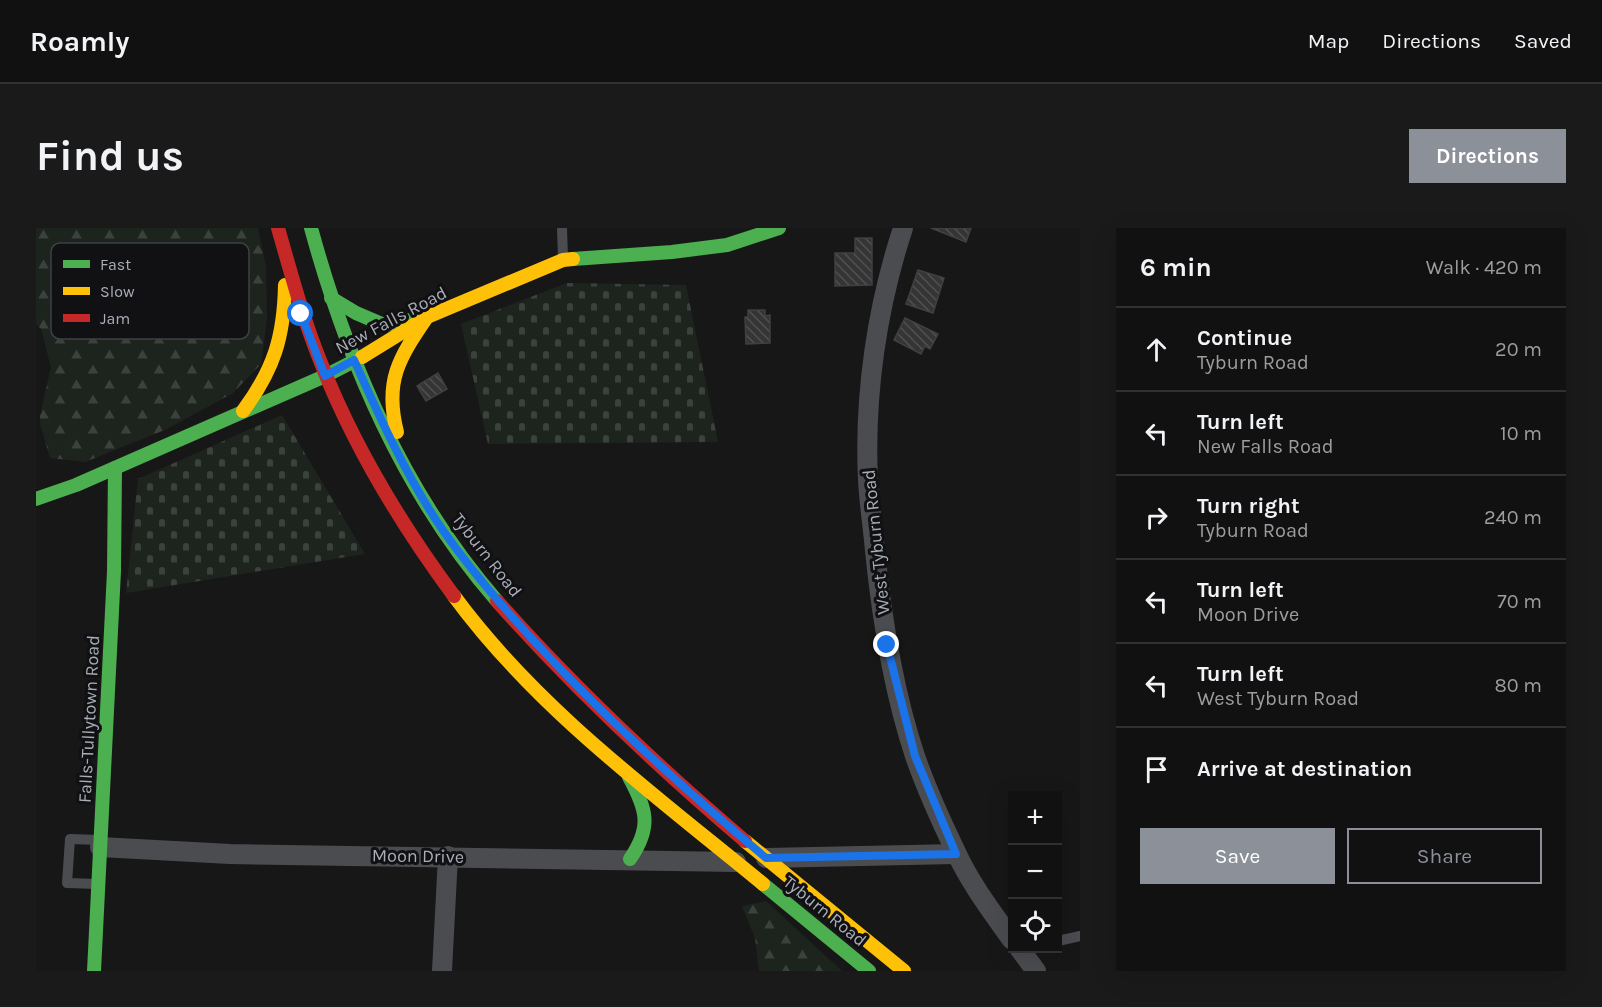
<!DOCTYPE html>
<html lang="en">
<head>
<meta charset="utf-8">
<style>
	body { margin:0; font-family:Karla,sans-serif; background:#1a1a1a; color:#f1f3f6 }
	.controls { position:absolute; right:18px; bottom:18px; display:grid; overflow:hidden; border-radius:0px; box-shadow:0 6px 24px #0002 }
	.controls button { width:54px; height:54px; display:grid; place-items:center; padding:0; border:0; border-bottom:2px solid #303131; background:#111; color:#f1f3f6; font:30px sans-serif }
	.stop { position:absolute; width:18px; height:18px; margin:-14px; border:4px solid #1a73e8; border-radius:50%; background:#fff }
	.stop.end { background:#1a73e8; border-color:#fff; box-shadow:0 2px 6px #0008 }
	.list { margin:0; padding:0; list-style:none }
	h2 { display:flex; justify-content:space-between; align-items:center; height:78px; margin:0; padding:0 24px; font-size:26px }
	h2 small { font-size:20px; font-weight:400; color:#9c9d9f }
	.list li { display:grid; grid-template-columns:39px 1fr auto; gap:18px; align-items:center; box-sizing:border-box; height:84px; padding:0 24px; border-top:2px solid #303131 }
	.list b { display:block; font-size:22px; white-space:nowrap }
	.list p { margin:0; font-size:20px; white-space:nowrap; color:#9c9d9f }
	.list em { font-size:20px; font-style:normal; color:#9c9d9f }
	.actions { display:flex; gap:12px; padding:18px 24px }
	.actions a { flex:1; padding:14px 0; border:2px solid #8c9099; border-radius:0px; text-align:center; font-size:21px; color:#8c9099 }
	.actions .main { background:#8c9099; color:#fff }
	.icon { flex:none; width:33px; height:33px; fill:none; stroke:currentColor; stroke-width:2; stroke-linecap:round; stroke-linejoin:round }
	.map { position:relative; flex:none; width:1044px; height:743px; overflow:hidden; border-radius:0px }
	header { display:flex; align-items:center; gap:36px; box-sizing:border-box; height:84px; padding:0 30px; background:#111; border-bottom:2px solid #303131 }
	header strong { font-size:28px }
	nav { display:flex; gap:33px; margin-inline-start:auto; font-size:21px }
	.intro { display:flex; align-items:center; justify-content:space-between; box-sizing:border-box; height:144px; padding:0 36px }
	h1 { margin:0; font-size:42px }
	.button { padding:15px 27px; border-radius:0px; background:#8c9099; color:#fff; font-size:21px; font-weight:700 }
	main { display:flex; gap:36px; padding:0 36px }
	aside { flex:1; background:#111; border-radius:0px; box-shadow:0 6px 24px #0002 }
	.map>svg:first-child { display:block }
	.forest { fill:url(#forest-firs) }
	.cemetery { fill:url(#cemetery-stones) }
	.building { fill:url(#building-back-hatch); stroke:#3f4043; stroke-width:1.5 }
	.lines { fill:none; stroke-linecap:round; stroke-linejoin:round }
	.lane { stroke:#4b4c50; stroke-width:10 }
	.street { stroke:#4b4c50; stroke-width:20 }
	.fast { stroke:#4caf50; stroke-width:14 }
	.slow { stroke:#ffc107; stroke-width:14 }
	.jam { stroke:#c62828; stroke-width:14 }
	.route { stroke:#1a73e8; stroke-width:8 }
	.labels { text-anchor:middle; stroke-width:6; stroke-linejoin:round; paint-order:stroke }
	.street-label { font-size:18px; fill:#a8adb8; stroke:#111113 }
	.key { fill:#111113; stroke:#3e4045; stroke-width:1.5 }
	.key-label { font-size:16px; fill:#a8adb8 }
</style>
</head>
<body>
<header>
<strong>Roamly</strong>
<nav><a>Map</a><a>Directions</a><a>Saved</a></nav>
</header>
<div class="intro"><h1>Find us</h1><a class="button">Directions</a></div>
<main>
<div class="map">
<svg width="1044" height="743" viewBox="0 0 1044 743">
	<defs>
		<pattern id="forest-firs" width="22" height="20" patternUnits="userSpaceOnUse" patternTransform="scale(1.5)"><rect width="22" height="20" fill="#1d241e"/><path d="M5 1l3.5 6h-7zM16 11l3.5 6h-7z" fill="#3b413d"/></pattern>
		<pattern id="cemetery-stones" width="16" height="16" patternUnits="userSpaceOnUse" patternTransform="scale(1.5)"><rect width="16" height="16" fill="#1d241e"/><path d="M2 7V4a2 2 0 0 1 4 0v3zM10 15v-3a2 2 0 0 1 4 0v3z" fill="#3b413d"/></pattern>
		<pattern id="building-back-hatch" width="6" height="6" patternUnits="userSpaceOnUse" patternTransform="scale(1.5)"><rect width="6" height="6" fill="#353536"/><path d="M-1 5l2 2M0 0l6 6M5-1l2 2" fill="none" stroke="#4f5051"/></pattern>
	</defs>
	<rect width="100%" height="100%" fill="#171717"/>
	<g class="forest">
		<path d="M0,0H222L230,39L231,91L225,136L197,165L131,201L49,234L14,230L4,196V188L15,139L5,101L0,96Z"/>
		<path d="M730,673L806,743H723L719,710L706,678Z"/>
	</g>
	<g class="cemetery">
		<path d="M531,55L650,57L682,214L452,216L425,96Z"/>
		<path d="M246,187L329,326L90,365L102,251Z"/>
	</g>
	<g class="building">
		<path d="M895,0H935L930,14Z"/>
		<path d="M819,10H836V57L799,58V25H819Z"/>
		<path d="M882,42L908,50L897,85L870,76Z"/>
		<path d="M712,82H729V88L734,87V115L710,116L709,89H712Z"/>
		<path d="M869,90L902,106L894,121L889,118L885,126L858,112Z"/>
		<path d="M402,145L411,161L390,173L381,158Z"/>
	</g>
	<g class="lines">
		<g class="lane">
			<path d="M526,0L527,30"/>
			<path d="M61,656L31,655L34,611L64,612"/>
			<path d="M1022,713L1044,708"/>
		</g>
		<g class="street">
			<path d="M867,0C841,79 828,167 832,251C833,275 837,299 839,323C846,392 857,462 879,528C890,560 905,593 920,624C934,655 956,684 976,712"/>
			<path d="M64,619L194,626L700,634"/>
			<path d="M730,630L920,626"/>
			<path d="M983,720L1000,743"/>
			<path d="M406,743L412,628"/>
		</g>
		<g class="fast">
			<path d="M275,0C312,135 368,266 461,373"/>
			<path d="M537,31L636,24L691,17L743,0"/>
			<path d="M295,70L320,85L348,97L391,89"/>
			<path d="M0,271L40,257L289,148L326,129"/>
			<path d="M593,549C611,582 616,599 594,631"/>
			<path d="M727,656L833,743"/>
			<path d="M58,743L78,343L79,240"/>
		</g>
		<g class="slow">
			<path d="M326,129L391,89L527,32L537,31"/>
			<path d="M207,183C238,141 248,109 249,57"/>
			<path d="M361,204C348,153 363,130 391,89"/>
			<path d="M418,368C501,481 619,567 727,656"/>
			<path d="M709,613L868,743"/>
		</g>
		<g class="jam">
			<path d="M242,0C255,45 267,91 285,135C318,219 364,295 418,368"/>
			<path d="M461,373C538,460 621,538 709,613"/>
		</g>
	</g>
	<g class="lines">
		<path class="route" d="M265,86L289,148L318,132C344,190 370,248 406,301C438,347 475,389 514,430C581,501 654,566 730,630L920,626L879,528L851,417"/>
	</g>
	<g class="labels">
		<g class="street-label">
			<text transform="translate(355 92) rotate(-28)" y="6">New Falls Road</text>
			<text transform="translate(840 314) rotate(-96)" y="6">West Tyburn Road</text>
			<text transform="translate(451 327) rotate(52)" y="6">Tyburn Road</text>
			<text transform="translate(53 491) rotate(-87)" y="6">Falls-Tullytown Road</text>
			<text transform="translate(382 628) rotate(1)" y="6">Moon Drive</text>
			<text transform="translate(789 683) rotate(39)" y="6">Tyburn Road</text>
		</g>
	</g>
	<rect x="15" y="15" width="198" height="96" rx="9" class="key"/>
	<rect x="27" y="32" width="27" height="8" fill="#4caf50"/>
	<rect x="27" y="59" width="27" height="8" fill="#ffc107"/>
	<rect x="27" y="86" width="27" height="8" fill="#c62828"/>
	<g class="key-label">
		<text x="64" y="42">Fast</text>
		<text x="64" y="69">Slow</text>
		<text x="64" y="96">Jam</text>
	</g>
</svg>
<div class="controls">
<button>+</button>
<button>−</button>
<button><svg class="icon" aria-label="locate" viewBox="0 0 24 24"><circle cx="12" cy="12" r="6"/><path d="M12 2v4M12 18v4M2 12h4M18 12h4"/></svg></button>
</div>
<div class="stop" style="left:265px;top:86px"></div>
<div class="stop end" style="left:851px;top:417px"></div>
</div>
<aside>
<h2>6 min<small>Walk · 420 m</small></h2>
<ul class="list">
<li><svg class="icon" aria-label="ahead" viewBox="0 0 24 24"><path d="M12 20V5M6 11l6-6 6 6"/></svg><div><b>Continue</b><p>Tyburn Road</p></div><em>20 m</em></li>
<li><svg class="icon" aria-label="left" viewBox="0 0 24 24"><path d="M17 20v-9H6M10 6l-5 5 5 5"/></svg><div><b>Turn left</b><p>New Falls Road</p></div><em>10 m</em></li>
<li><svg class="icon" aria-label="right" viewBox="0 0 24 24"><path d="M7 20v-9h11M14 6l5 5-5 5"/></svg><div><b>Turn right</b><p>Tyburn Road</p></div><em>240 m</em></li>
<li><svg class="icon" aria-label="left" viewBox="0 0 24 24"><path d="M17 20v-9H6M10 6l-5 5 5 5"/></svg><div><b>Turn left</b><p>Moon Drive</p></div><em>70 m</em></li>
<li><svg class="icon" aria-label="left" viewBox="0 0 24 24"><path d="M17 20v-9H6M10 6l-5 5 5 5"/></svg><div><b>Turn left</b><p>West Tyburn Road</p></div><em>80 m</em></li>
<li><svg class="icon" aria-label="arrive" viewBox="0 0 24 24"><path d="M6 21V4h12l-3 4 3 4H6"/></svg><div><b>Arrive at destination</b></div></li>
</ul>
<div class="actions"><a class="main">Save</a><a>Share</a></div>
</aside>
</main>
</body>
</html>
